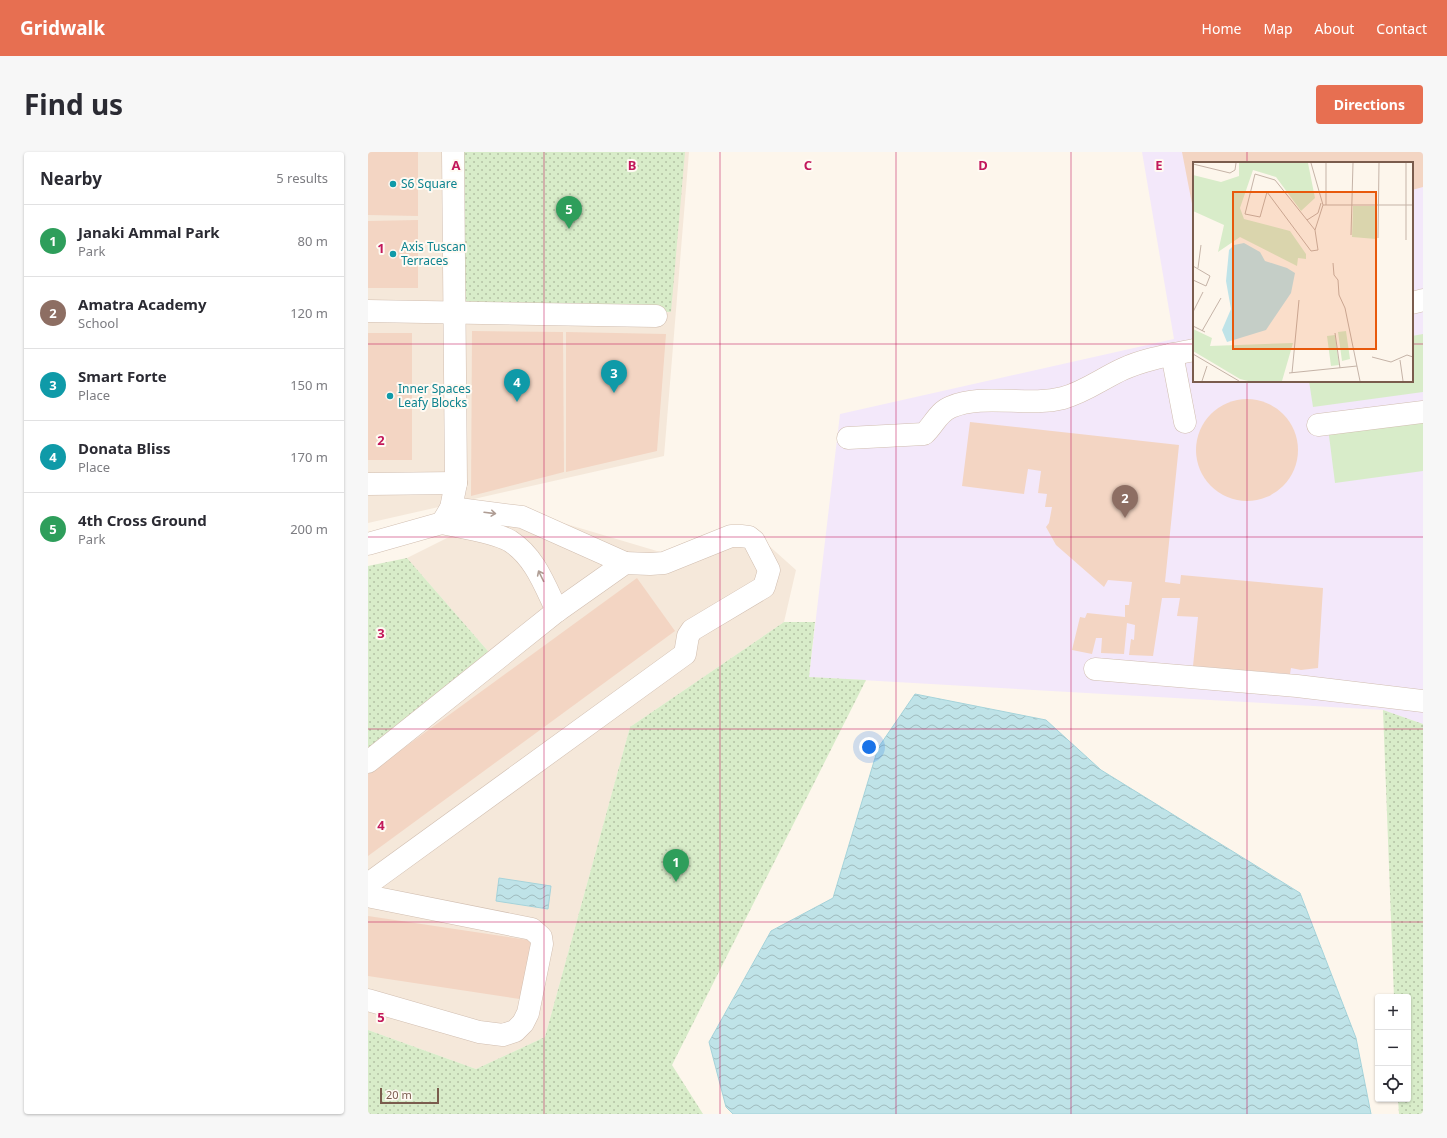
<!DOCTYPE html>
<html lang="en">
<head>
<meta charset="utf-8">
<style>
	body { margin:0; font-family:"Noto Sans",sans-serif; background:#f7f7f7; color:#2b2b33 }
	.controls { position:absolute; right:12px; bottom:12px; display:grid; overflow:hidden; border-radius:4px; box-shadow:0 1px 3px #0004 }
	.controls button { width:36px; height:36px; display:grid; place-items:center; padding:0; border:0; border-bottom:1px solid #e1e1e2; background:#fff; color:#2b2b33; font:20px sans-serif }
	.scale { position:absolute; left:12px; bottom:10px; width:59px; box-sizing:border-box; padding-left:4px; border:2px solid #7a5c4d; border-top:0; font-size:11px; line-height:14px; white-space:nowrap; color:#7a5c4d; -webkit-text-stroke:3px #fffaf3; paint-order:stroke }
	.you { position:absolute; left:501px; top:595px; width:14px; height:14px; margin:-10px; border:3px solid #fff; border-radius:50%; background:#1a73e8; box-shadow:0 0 0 6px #1a73e833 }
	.badge { display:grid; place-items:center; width:26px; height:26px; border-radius:50%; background:#e76f51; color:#fff; font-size:13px; font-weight:700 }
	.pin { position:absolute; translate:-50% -33px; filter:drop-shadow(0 1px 2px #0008) }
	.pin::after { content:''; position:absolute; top:21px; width:14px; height:12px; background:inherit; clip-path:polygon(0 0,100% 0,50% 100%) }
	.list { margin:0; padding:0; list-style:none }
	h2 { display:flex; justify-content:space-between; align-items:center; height:52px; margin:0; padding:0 16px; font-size:17px }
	h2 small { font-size:13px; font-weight:400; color:#7c7c81 }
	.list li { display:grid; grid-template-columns:26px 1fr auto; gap:12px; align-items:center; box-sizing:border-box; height:72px; padding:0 16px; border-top:1px solid #e1e1e2 }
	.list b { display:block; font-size:15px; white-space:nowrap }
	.list p { margin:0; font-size:13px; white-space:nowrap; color:#7c7c81 }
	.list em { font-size:13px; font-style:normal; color:#7c7c81 }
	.icon { flex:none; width:22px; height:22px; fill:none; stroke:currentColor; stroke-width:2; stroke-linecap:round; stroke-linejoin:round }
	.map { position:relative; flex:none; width:1055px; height:962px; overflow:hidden; border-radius:4px }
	header { display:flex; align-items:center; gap:24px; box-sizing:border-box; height:56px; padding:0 20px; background:#e76f51; color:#fff }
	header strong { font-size:19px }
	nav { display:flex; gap:22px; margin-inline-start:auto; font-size:14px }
	.intro { display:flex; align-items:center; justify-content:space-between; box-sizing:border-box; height:96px; padding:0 24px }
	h1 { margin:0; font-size:28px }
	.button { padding:10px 18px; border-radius:4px; background:#e76f51; color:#fff; font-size:14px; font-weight:700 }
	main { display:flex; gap:24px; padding:0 24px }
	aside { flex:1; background:#fff; border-radius:4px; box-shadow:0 1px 3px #0004 }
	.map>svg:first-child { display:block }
	.residential { fill:#f5e8da }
	.education { fill:#f3e8fa; fill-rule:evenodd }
	.grass { fill:url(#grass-dots) }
	.garden { fill:#d8ecc9 }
	.water { fill:url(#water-waves); stroke:#a5d3da }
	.building { fill:#f3d5c3 }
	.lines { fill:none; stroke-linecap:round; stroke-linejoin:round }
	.minor-casing { stroke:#d1beb0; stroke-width:23 }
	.minor { stroke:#fff; stroke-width:22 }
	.oneway { stroke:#af9d94 }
	.grid { fill:none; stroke:#c2185b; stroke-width:1; stroke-opacity:0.55 }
	.culture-dot { fill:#0f9aa8; stroke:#fffaf3; stroke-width:1.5 }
	.labels { text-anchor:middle; stroke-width:4; stroke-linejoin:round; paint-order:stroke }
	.culture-label { font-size:12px; fill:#0d838f; stroke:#fffaf3; text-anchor:start }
	.inset-road { fill:none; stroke:#c5b3a7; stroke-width:1 }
	.view { fill:#e8590c; fill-opacity:0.15; stroke:#e8590c; stroke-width:2 }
	.inset-edge { fill:none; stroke:#7a5c4d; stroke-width:2 }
	.grid-label { font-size:13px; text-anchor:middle; font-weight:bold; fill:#c2185b; stroke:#fffaf3; stroke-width:4; stroke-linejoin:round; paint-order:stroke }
</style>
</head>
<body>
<header>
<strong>Gridwalk</strong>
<nav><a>Home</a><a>Map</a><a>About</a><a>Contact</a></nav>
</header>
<div class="intro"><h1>Find us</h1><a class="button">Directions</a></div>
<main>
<aside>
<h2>Nearby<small>5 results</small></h2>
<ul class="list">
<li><span class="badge" style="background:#2e9e5b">1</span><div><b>Janaki Ammal Park</b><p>Park</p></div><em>80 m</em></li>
<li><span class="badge" style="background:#8d6e63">2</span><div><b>Amatra Academy</b><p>School</p></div><em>120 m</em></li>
<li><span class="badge" style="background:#0f9aa8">3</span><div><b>Smart Forte</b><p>Place</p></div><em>150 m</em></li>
<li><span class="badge" style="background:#0f9aa8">4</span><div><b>Donata Bliss</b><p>Place</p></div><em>170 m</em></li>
<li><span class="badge" style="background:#2e9e5b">5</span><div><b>4th Cross Ground</b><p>Park</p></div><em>200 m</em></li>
</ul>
</aside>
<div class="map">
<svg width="1055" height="962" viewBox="0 0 1055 962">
	<defs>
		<pattern id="grass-dots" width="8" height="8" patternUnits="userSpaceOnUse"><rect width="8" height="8" fill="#d8ecc9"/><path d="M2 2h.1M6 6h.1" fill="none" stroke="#b4c2a5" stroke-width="1.8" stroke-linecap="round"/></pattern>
		<pattern id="water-waves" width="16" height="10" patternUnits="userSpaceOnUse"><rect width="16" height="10" fill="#bfe3e8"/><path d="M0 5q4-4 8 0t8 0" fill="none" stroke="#a0bbbe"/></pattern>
	</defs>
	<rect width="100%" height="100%" fill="#fdf6ec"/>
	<g class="residential">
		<path d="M0,0H321L296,304L0,371Z"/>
		<path d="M141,355L309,405L378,373L428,418L416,470L262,575L177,885L108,917L0,878V597L126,506L39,406Z"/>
	</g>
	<path class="education" d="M774,0H1055V572L1015,558L441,525L472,262L806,187ZM826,11H1044V229H826Z"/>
	<g class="grass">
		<path d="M92,0H317L303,160L91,154Z"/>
		<path d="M39,406L126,506L0,597V414Z"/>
		<path d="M416,470H447L441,525L498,528L304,913L335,962H0V878L108,917L177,885L262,575Z"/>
		<path d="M1015,558L1055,572V962H1031L1030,947H1040V845H1026Z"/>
	</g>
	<g class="garden">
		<path d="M1055,182V240L945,255L941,229H1044V184Z"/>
		<path d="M1055,264V319L967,331L960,276Z"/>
	</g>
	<g class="water">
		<path d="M547,542L678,568L733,618L932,741L988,886L1003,962H365L358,955L341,890L403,779L465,746L510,596Z"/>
		<path d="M131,726L183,734L180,757L128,749Z"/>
	</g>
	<g class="building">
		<path d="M0,0H50V64L0,63Z"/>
		<path d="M814,0H1055V35L1044,38V11H826L825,57Z"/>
		<path d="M50,68V136H0V69Z"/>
		<path d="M104,179L195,180L196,320L103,344Z"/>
		<path d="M198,180L298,182L289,299L198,320Z"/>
		<rect x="0" y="181" width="44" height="127"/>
		<circle cx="879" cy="298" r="51"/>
		<path d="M602,270L811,293L797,430L812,432L813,423L955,436L950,516L933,518L923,516L922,522L825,514L830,465L809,464L812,446H794L785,504L761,503L763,487L766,488L767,473L759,471L756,502L733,501L734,486H728L724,502L704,498L712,465L717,466L719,461L757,465V453H761L764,430L740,428L736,435L688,393L678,375L681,371L684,355H677L679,342L670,341L673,319L660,317L656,342L594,334Z"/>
		<path d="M269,426L307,479L0,704V622Z"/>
		<path d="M0,764L167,789L158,848L0,824Z"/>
	</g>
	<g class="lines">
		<g class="minor-casing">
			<g id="minor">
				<path d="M1044,151L1055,148"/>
				<path d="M0,159L288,164"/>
				<path d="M804,202L817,270"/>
				<path d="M950,273L1055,260"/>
				<path d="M480,286L556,282C566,273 570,260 583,255C615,241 660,255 695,246C717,240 735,226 755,217C777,207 802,203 826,198"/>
				<path d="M0,332L88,331"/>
				<path d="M83,356L154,365L257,411"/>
				<path d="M74,371C92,375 127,380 142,389C167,405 177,434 189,459"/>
				<path d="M0,392L74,371L83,356L88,331L85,0"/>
				<path d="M727,517L929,534L1055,549"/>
				<path d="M0,610L189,459L257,411L282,412L296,411L363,384H373L381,385L386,389L401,418L396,435L324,478L320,484L317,502L0,732"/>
				<path d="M0,741L4,745L164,777L173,785L174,792L160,861L155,871L147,879L135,883L111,880L0,848"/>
			</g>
		</g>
		<use href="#minor" class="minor"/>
	</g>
	<defs><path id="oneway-shaft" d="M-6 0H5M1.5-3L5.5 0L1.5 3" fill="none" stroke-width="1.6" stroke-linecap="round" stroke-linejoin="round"/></defs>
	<g class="oneway">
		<use href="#oneway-shaft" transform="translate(122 361) rotate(7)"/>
		<use href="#oneway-shaft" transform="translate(173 424) rotate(-116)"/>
	</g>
	<path class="grid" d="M176,0V962M352,0V962M528,0V962M703,0V962M879,0V11M0,192H826M1044,192H1055M879,229V962M0,385H1055M0,577H1055M0,770H1055"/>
	<g class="culture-dot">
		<circle cx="25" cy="32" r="4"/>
		<circle cx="25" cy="102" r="4"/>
		<circle cx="22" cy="244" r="4"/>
	</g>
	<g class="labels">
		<g class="culture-label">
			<text x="33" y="36">S6 Square</text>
			<text x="33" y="99">Axis Tuscan<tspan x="33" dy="14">Terraces</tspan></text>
			<text x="30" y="241">Inner Spaces<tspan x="30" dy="14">Leafy Blocks</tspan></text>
		</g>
	</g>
	<g transform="translate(825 10)">
		<rect width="220" height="220" fill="#fdf6ec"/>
		<path d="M46,1H115L122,36L108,49L83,15L60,8L47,46L51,57L97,69L113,92V97L105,96L104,104L47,75L25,90L31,63L0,49V13L28,20L46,14ZM160,44H184L183,77L159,75ZM0,167L19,176L17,184L100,181L89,219H55L47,217L0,189Z" fill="#d8ecc9"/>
		<path d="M153,169L157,197L149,199L145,170ZM142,173L146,203L138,204L134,174Z" fill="#d8ecc9"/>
		<path d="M51,81L67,90L72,99L94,106L102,111L98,131L73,168L34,180L29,168L38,147L33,119L36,88L41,83Z" fill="#bfe3e8"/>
		<path class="inset-road" d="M118,1L130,43H220M133,1V43M213,1V78M0,2L37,11L42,8L43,1M62,12L82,18L122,68L125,88L118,89L74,30L67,55L52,52ZM114,58L125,51L128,41M122,68L130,43M158,73L160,1M185,76L186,1M140,101L141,113L145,118L146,133L152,146L167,219M0,104L17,114L13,124L0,118M5,106L8,83M0,150L10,130M0,164L12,170M9,169L28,136M142,171L147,206M0,192L46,219M179,195L198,200L214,193L220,195M207,198L210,219M96,211L164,204M99,211L106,138M9,219L14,204"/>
		<path class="view" d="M40,30H183V187H40Z"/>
		<rect width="220" height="220" class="inset-edge"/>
	</g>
	<g class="grid-label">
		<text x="88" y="18">A</text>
		<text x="264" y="18">B</text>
		<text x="440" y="18">C</text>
		<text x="615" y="18">D</text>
		<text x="791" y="18">E</text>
		<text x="13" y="101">1</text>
		<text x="13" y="293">2</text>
		<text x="13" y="486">3</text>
		<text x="13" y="678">4</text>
		<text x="13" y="870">5</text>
	</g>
</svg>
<div class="controls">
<button>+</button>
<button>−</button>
<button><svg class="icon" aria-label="locate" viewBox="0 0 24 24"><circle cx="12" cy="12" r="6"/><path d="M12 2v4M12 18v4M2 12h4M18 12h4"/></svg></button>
</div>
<div class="scale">20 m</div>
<div class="you"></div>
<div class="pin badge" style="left:308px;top:730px;background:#2e9e5b">1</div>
<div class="pin badge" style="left:757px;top:366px;background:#8d6e63">2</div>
<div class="pin badge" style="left:246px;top:241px;background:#0f9aa8">3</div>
<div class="pin badge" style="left:149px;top:250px;background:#0f9aa8">4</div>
<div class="pin badge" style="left:201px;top:77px;background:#2e9e5b">5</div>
</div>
</main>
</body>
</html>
